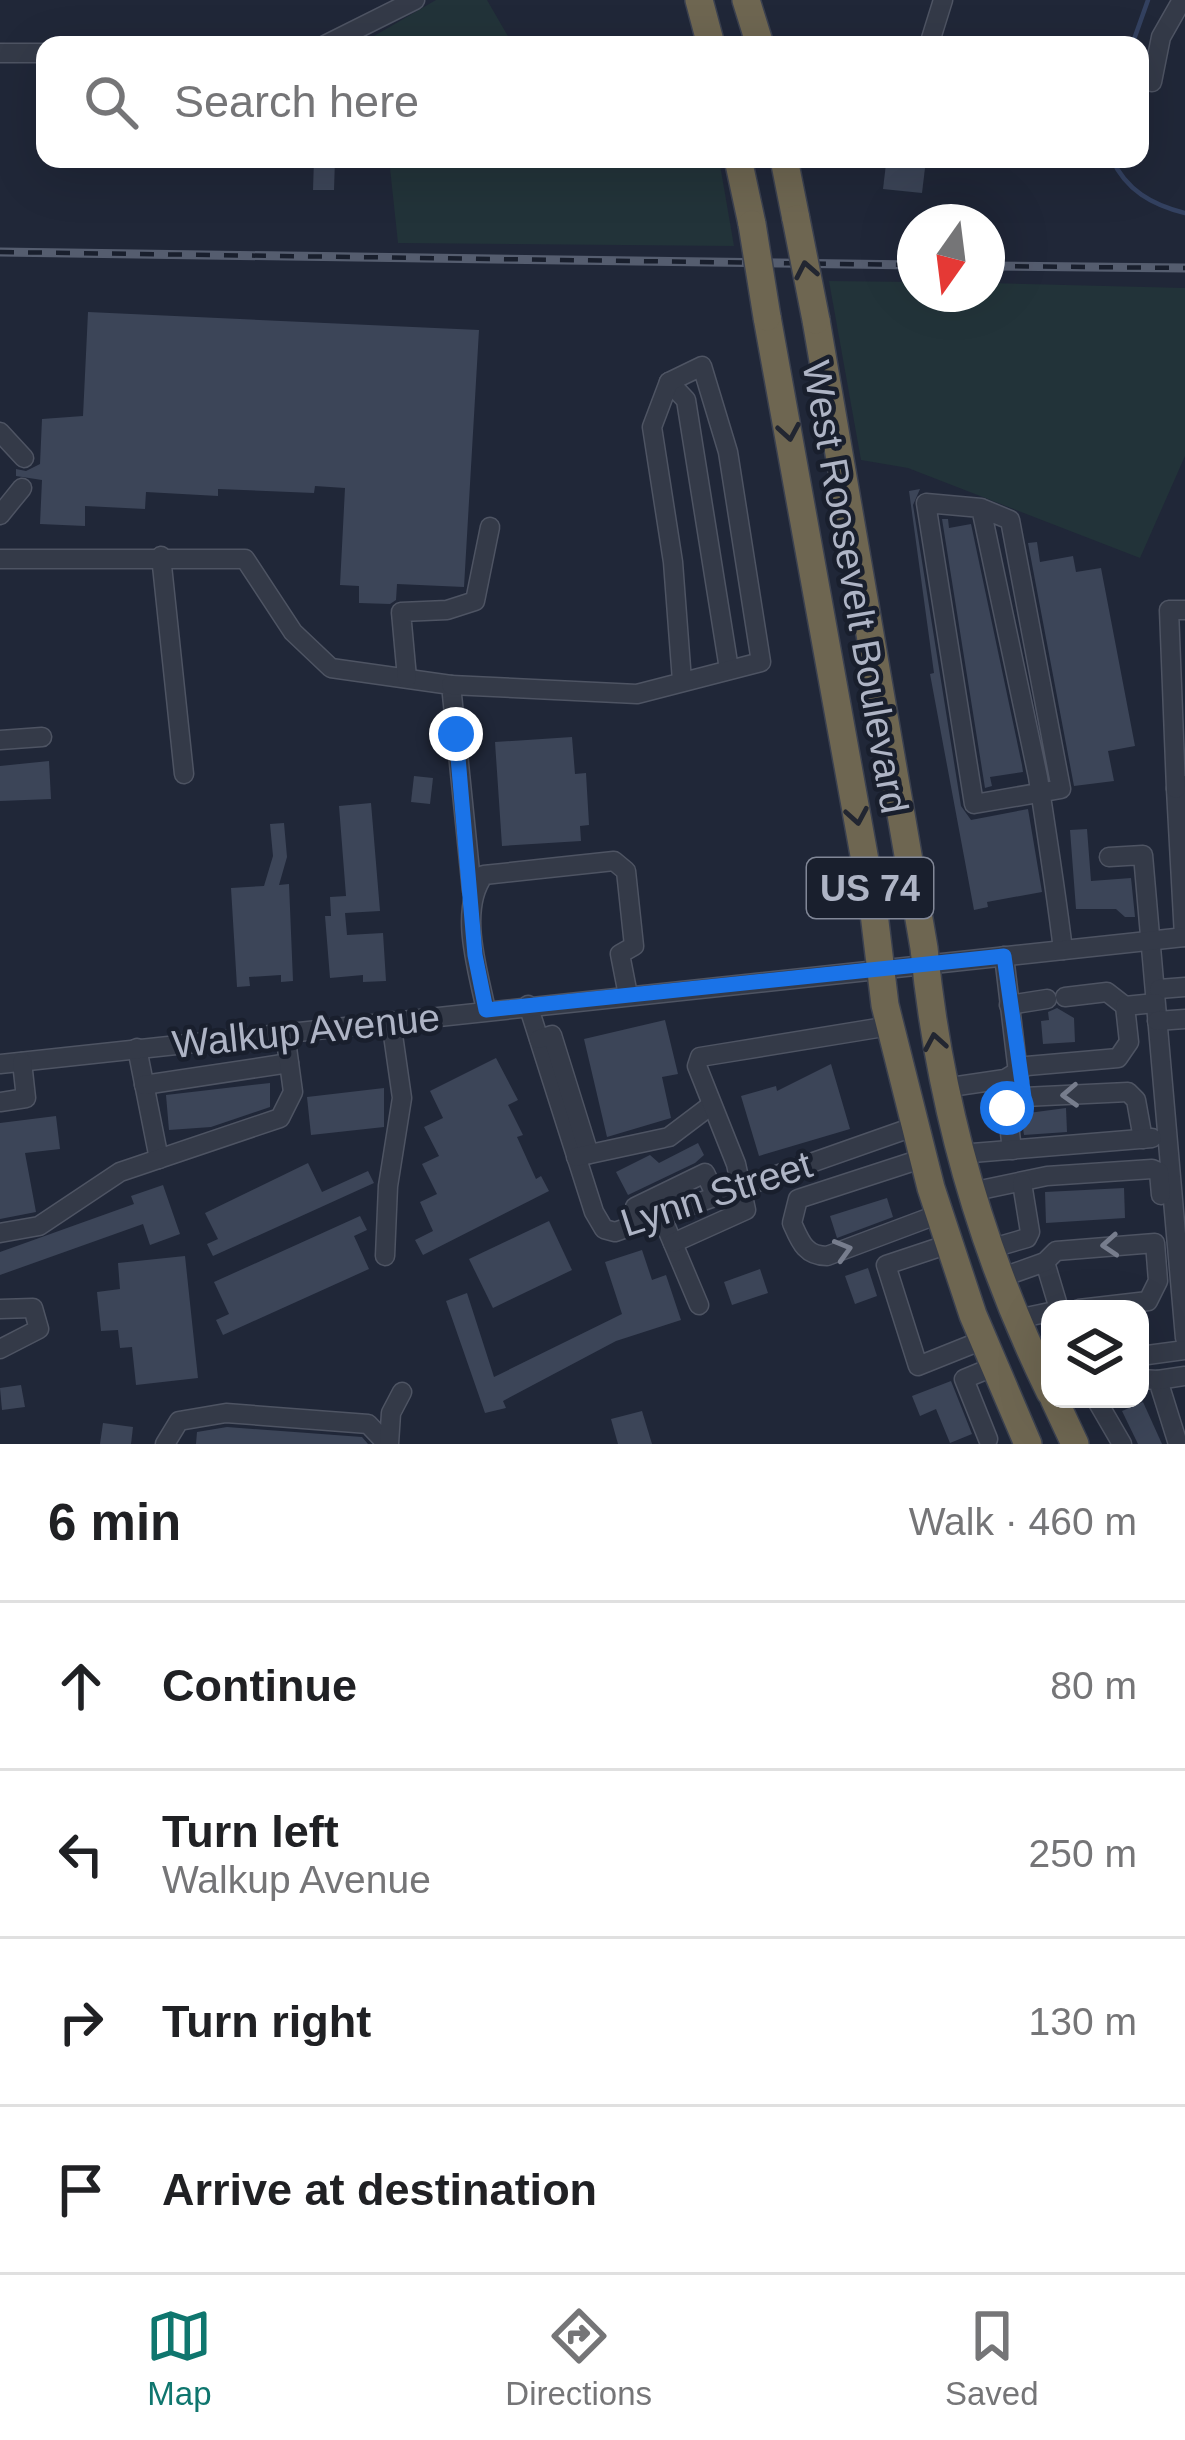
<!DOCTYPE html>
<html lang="en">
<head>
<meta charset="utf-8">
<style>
	body { margin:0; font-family:Helvetica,sans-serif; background:#f2f2f2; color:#202124 }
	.controls { position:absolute; right:36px; bottom:36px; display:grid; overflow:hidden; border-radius:24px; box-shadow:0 12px 48px #0002 }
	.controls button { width:108px; height:108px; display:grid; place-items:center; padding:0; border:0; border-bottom:3px solid #e0e0e0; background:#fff; color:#202124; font:60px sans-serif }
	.compass { position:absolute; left:897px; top:204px; width:108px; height:108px; border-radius:50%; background:#fff; box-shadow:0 12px 48px #0002; rotate:194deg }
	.stop { position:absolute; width:36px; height:36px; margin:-27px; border:9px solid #1a73e8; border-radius:50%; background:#fff }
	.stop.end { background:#1a73e8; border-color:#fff; box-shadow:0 3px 12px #0008 }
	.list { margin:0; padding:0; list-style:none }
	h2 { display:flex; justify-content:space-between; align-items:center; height:156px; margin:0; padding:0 48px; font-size:51px }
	h2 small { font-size:39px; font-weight:400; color:#757577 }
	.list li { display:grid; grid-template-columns:78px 1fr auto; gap:36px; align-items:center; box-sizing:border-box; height:168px; padding:0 48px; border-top:3px solid #e0e0e0 }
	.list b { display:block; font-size:45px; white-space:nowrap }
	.list p { margin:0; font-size:39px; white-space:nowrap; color:#757577 }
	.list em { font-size:39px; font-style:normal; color:#757577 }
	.icon { flex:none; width:66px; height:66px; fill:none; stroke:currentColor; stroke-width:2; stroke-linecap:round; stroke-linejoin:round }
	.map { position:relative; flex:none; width:1185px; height:1444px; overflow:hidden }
	.search { position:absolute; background:#fff; box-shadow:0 12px 48px #0002; left:36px; right:36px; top:36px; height:132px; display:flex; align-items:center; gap:30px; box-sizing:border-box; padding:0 42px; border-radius:24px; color:#757577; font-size:45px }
	.sheet { height:828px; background:#fff }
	nav { display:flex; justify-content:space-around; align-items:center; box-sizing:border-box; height:168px; border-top:3px solid #e0e0e0; background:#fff; font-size:33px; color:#757577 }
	nav a { display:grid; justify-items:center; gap:6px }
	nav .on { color:#0f766e }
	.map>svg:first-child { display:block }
	.green { fill:#223339 }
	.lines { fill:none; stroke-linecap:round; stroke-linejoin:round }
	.stream { stroke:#334160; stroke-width:4.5 }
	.building { fill:#3c4558 }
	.minor-casing { stroke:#4e5463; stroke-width:21 }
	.highway-casing { stroke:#3b4150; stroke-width:30 }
	.minor { stroke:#343a48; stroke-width:18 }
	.highway { stroke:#6e6651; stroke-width:27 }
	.rail-casing { stroke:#555d6f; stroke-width:9 }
	.rail { stroke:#191f2d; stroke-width:4.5; stroke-dasharray:14; stroke-linecap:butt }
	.highway-bridge-casing { stroke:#3b4150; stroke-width:30; stroke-linecap:butt }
	.highway-bridge { stroke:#6e6651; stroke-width:27 }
	.oneway { stroke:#222631 }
	.oneway2 { stroke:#777d8d }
	.route { stroke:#1a73e8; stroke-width:15 }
	.labels { text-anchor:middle; stroke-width:9; stroke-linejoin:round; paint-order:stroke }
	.shield { fill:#191f2d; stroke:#818797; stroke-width:3 }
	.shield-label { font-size:36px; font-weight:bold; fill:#aeb4c5 }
	.street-label { font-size:39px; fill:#aeb4c5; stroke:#191f2d }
</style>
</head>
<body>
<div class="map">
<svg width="1185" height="1444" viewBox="0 0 1185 1444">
	<rect width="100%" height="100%" fill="#202738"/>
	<g class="green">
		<path d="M436,0H487L513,45H375L374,36Z"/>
		<path d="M389,159H719L734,246L398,243Z"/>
		<path d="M829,281L915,282V294H987V283L1185,288V456L1140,558L908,468L861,460Z"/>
	</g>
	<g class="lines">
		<g class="stream">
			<path d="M1132,45L1148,0"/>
			<path d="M1112,159C1126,190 1152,205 1185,213"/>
		</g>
	</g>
	<g class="building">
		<path d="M314,159H335L334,190H313Z"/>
		<path d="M886,164L925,168L922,193L883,189Z"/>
		<path d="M88,312L479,330L464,587L397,584L396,600L390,604L359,603V586L340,585L345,488L315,486L314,493L218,489V496L146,492L145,509L85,506V526L40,524L42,480L16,476V469L26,471L40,464L42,419L83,416Z"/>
		<path d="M920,489L913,505L961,806L971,820L1028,809L1042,892L987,902L988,907L974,910L930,674L934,673L909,491Z"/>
		<path d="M942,519H948L949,528L971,524L1022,765L1023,772L990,777L992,786L985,788Z"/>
		<path d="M1037,542L1040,562L1073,556L1076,572L1101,568L1135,746L1108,751L1114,781L1074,786L1028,543Z"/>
		<path d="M572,737L575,774L586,773L589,825L580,826L581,841L502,846L495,742Z"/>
		<path d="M49,761L51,799L0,801V766Z"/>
		<path d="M414,776L433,778L430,804L411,802Z"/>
		<path d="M371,803L380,911L345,913L347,935L383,933L386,981L363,982V975L330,978L325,916H331L330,897L346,896L339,806Z"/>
		<path d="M284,823L287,857L279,885L289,884L293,981L281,982V975L249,977L250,986L237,987L231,888L264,886L273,856L270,824Z"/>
		<path d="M1087,829L1091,881L1131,878L1135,917H1125L1116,909H1076L1070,830Z"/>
		<path d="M1057,1008L1074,1018L1075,1042L1043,1044L1041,1021L1049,1020L1048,1012Z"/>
		<path d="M665,1020L678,1074L662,1077L671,1118L607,1137L584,1039Z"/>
		<path d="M496,1058L518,1100L508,1105L523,1135L517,1137L536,1179L541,1176L549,1191L423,1255L415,1240L433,1231L420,1202L437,1194L422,1164L439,1156L424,1127L443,1118L430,1091Z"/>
		<path d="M831,1064L850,1129L759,1156L741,1096L776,1086L777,1091Z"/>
		<path d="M270,1083V1107L211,1127L169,1130L166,1095Z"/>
		<path d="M384,1088V1127L311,1135L307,1097Z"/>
		<path d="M1066,1108L1067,1132L1024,1135L1021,1114Z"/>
		<path d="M56,1116L60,1149L25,1153L36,1212L0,1219V1123Z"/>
		<path d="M698,1143L704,1155L695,1163L628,1195L616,1172L650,1155L659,1163Z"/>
		<path d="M308,1163L322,1192L368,1171L374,1183L213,1256L207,1244L218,1239L205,1213Z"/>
		<path d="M163,1185L180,1234L150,1245L143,1224L0,1275V1252L134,1204L131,1196Z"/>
		<path d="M1124,1188L1125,1218L1046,1223L1045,1192Z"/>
		<path d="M887,1198L893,1217L837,1238L830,1216Z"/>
		<path d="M360,1216L367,1230L354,1236L369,1269L223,1335L216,1320L229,1314L214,1282Z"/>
		<path d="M549,1221L572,1270L493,1308L469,1259Z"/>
		<path d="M642,1250L652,1280L666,1275L681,1320L616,1341L503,1401L506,1408L485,1413L446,1301L467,1293L494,1377L622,1314L605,1262Z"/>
		<path d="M185,1256L198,1378L136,1385L132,1347L120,1348L118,1330L101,1331L97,1292L120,1289L118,1263Z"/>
		<path d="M868,1268L877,1296L855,1304L845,1276Z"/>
		<path d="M760,1269L768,1293L732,1305L724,1282Z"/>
		<path d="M951,1381L972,1434L950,1443L936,1409L920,1416L912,1396Z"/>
		<path d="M21,1385L25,1407L2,1410L0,1388Z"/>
		<path d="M1143,1402L1162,1444H1138L1122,1411Z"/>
		<path d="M642,1411L652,1444H618L611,1419Z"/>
		<path d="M103,1423L133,1427L131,1444H100Z"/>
		<path d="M227,1427L362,1437L368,1444H196L197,1432Z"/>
	</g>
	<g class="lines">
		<g class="minor-casing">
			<g id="minor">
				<path d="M325,45L415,0"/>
				<path d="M929,45L943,0"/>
				<path d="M0,53H45"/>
				<path d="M1152,82L1161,37L1182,0"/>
				<path d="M669,382L686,400L729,669"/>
				<path d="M0,432L24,458"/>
				<path d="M981,508L1010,520L1061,789L974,804L926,503L981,508L1038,777C1047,835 1056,892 1063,950"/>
				<path d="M0,515L22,488"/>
				<path d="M161,556L184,774"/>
				<path d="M0,559H245L293,632L331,668L451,685L472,891"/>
				<path d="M407,678L401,612L447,610L475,601L490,527"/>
				<path d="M451,685L637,694L761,662L728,452L702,366L669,382L652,427L673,562L682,681"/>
				<path d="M0,740L42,737"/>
				<path d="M1184,785L1176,789L1184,937"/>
				<path d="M1176,789L1169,610H1185"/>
				<path d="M1109,857L1143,855L1185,1338"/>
				<path d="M1004,956L1019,1081"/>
				<path d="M1159,989L1185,987"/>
				<path d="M1065,997L1107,992L1125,1006"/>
				<path d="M528,1005L594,1212L604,1229L615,1232L916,1126"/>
				<path d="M1009,1005L1047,999"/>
				<path d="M486,1010C478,970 458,910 484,875L614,861L626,871L634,946L620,954L628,995"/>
				<path d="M1157,1021L1185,1019"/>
				<path d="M539,1039L552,1035L589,1154"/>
				<path d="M137,1048L159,1159"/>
				<path d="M0,1064L1185,937"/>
				<path d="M144,1085L289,1063"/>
				<path d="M944,1088L1005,1079L1027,1066L1118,1058L1129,1042L1125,1006L1155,1003"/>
				<path d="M0,1102L26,1098L22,1062"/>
				<path d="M1012,1150L1007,1107L1024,1097L1128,1092L1136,1100L1143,1139"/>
				<path d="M960,1154L1152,1138"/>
				<path d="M576,1157L669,1137L710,1106"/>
				<path d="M924,1158L798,1199L792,1223C800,1241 805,1256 827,1256L939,1214"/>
				<path d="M971,1192L1047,1176L1152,1169L1159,1172L1161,1195"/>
				<path d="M661,1215L699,1305"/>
				<path d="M642,1222L635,1207L705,1173L716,1196"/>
				<path d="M0,1233L39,1226L120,1172L280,1118L293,1092L285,1033"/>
				<path d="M673,1243L746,1210L736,1164L697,1066L700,1057L890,1026"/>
				<path d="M949,1244L886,1265L918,1366L983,1340"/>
				<path d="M989,1249L1027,1238L1030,1232L1022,1183"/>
				<path d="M385,1256L388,1186L402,1098L391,1021"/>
				<path d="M1045,1262L1059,1309"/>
				<path d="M1000,1278L1045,1262L1056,1251L1155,1243L1158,1281L1148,1301L1079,1309"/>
				<path d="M0,1309L33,1308L39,1329L0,1349"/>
				<path d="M1017,1319L1050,1312"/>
				<path d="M1140,1356L1185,1350"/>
				<path d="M1140,1379L1158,1380L1178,1444"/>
				<path d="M1158,1380L1185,1376"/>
				<path d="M1097,1401L1122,1444"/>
				<path d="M988,1439L964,1379L993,1367"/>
				<path d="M165,1444L179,1421L226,1413L368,1424L387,1444"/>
				<path d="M389,1444L391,1413L402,1392"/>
			</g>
		</g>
		<g class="highway-casing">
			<g id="highway">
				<path d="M699,0L711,45"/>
				<path d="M746,0L760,45"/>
				<path d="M738,159L752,224"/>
				<path d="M784,159L796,219"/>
				<path d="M767,317L873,905L885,1005L931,1188L973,1315L1028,1444"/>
				<path d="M816,320L924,948C939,1103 981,1251 1050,1392"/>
				<path d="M1054,1399L1075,1444"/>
			</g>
		</g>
		<use href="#minor" class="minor"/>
		<use href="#highway" class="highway"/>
		<g class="rail-casing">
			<g id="rail">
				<path d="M0,252L915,265"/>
				<path d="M987,266L1185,268"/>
			</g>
		</g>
		<use href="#rail" class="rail"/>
		<g class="highway-bridge-casing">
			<g id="highway-bridge">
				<path d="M796,219L816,320"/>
				<path d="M752,224L767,317"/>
			</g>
		</g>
		<use href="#highway-bridge" class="highway-bridge"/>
	</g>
	<defs><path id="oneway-chevron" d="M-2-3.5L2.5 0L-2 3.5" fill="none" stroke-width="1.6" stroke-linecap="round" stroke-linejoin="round" transform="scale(3)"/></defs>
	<g class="oneway">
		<use href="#oneway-chevron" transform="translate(806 270) rotate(-101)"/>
		<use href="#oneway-chevron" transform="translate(789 432) rotate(80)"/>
		<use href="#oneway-chevron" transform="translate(857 816) rotate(80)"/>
		<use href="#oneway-chevron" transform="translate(935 1042) rotate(-100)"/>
	</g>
	<g class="oneway2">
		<use href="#oneway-chevron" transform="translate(1070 1095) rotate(177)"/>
		<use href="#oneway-chevron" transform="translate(1110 1245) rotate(176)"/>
		<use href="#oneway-chevron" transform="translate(843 1250) rotate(-16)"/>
	</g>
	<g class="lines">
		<path class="route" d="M456,734L475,955L486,1010L1004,956L1024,1097L1007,1108"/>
	</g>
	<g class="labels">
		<rect class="shield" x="807" y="858" width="126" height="60" rx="9"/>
		<g class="shield-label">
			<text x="870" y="901">US 74</text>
		</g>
		<g class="street-label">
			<text transform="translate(856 587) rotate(80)" y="14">West Roosevelt Boulevard</text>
			<text transform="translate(306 1030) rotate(-6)" y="14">Walkup Avenue</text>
			<text transform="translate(716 1193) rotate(-18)" y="14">Lynn Street</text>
		</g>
	</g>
</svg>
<div class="controls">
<button><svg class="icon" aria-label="layers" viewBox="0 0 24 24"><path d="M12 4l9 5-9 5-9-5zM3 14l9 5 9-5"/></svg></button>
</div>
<svg class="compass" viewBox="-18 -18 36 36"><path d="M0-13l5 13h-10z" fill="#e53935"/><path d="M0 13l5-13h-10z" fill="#757577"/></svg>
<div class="stop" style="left:1007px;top:1108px"></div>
<div class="stop end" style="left:456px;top:734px"></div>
<div class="search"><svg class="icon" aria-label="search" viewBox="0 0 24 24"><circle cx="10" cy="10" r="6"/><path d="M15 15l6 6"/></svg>Search here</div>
</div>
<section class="sheet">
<h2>6 min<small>Walk · 460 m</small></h2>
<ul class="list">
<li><svg class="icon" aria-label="ahead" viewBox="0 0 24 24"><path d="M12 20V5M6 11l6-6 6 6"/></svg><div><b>Continue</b></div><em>80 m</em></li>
<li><svg class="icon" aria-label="left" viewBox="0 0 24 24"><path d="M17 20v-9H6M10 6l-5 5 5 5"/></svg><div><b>Turn left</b><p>Walkup Avenue</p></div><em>250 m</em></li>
<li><svg class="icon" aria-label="right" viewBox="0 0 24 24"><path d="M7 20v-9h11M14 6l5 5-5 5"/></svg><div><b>Turn right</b></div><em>130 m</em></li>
<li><svg class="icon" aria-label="arrive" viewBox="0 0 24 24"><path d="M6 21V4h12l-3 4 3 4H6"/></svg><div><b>Arrive at destination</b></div></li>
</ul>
</section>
<nav>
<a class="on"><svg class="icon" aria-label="map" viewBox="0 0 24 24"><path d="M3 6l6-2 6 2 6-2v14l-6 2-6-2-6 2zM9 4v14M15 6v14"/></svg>Map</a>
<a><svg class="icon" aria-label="directions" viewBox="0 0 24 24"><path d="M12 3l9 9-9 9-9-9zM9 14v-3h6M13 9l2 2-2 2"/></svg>Directions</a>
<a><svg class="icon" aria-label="saved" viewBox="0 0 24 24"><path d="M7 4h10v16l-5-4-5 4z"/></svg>Saved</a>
</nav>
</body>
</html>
